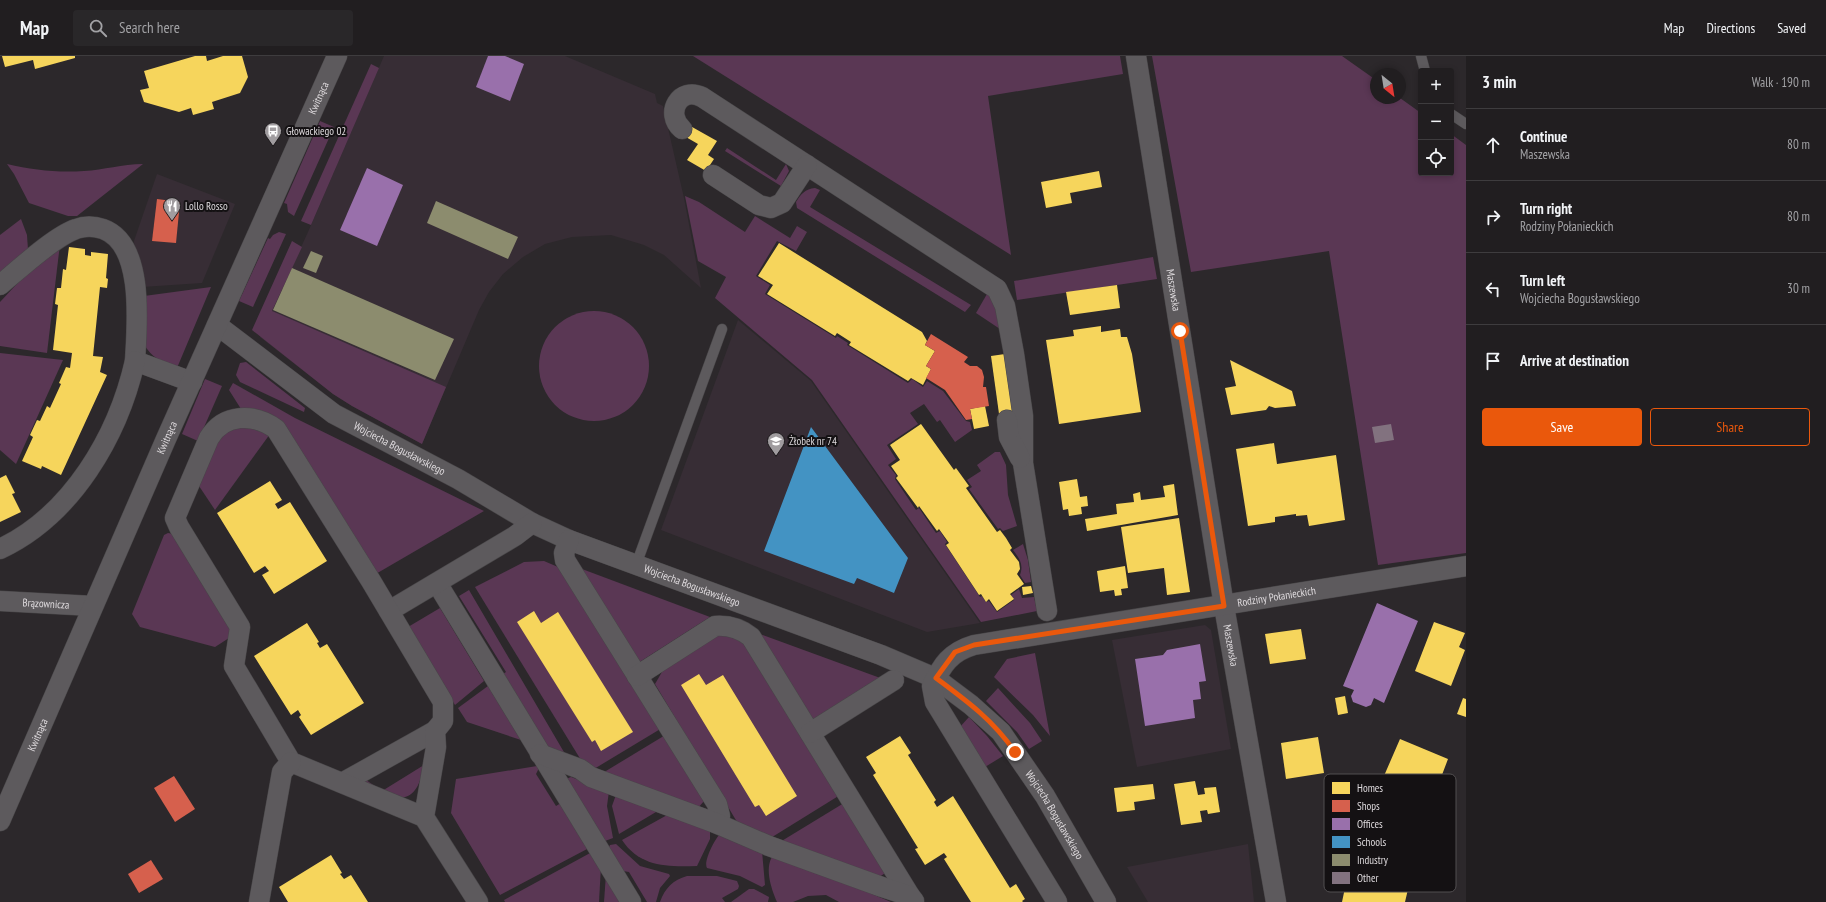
<!DOCTYPE html>
<html lang="en">
<head>
<meta charset="utf-8">
<style>
	body { margin:0; font-family:"PT Sans Narrow",sans-serif; background:#292729; color:#f1f3f6 }
	.controls { position:absolute; right:12px; top:12px; display:grid; overflow:hidden; border-radius:4px; box-shadow:0 2px 6px #0003 }
	.controls button { width:36px; height:36px; display:grid; place-items:center; padding:0; border:0; border-bottom:1px solid #3e3c3e; background:#211e20; color:#f1f3f6; font:20px sans-serif }
	.compass { position:absolute; left:1370px; top:12px; width:36px; height:36px; border-radius:50%; background:#211e20; box-shadow:0 2px 6px #0003; rotate:150deg }
	.stop { position:absolute; width:12px; height:12px; margin:-9px; border:3px solid #ea580c; border-radius:50%; background:#fff }
	.stop.end { background:#ea580c; border-color:#fff; box-shadow:0 1px 4px #0008 }
	.list { margin:0; padding:0; list-style:none }
	h2 { display:flex; justify-content:space-between; align-items:center; height:52px; margin:0; padding:0 16px; font-size:17px }
	h2 small { font-size:13px; font-weight:400; color:#a2a2a5 }
	.list li { display:grid; grid-template-columns:26px 1fr auto; gap:12px; align-items:center; box-sizing:border-box; height:72px; padding:0 16px; border-top:1px solid #3e3c3e }
	.list b { display:block; font-size:15px; white-space:nowrap }
	.list p { margin:0; font-size:13px; white-space:nowrap; color:#a2a2a5 }
	.list em { font-size:13px; font-style:normal; color:#a2a2a5 }
	.actions { display:flex; gap:8px; padding:12px 16px }
	.actions a { flex:1; padding:9px 0; border:1px solid #ea580c; border-radius:4px; text-align:center; font-size:14px; color:#ea580c }
	.actions .main { background:#ea580c; color:#fff }
	.icon { flex:none; width:22px; height:22px; fill:none; stroke:currentColor; stroke-width:2; stroke-linecap:round; stroke-linejoin:round }
	.map { position:relative; flex:none; width:1466px; height:846px; overflow:hidden }
	header { display:flex; align-items:center; gap:24px; box-sizing:border-box; height:56px; padding:0 20px; background:#211e20; border-bottom:1px solid #3e3c3e }
	header strong { font-size:19px }
	nav { display:flex; gap:22px; margin-inline-start:auto; font-size:14px }
	.search { width:280px; height:36px; background:#292729; display:flex; align-items:center; gap:10px; box-sizing:border-box; padding:0 14px; border-radius:4px; color:#a2a2a5; font-size:15px }
	main { display:flex }
	aside { flex:1; background:#211e20 }
	.map>svg:first-child { display:block }
	.built { fill:#372d35 }
	.green { fill:#5a3754 }
	.homes { fill:#f6d55c }
	.shops { fill:#d6604d }
	.offices { fill:#9970ab }
	.schools { fill:#4393c3 }
	.industry { fill:#8c8c6e }
	.building { fill:#82727f }
	.lines { fill:none; stroke-linecap:round; stroke-linejoin:round }
	.service-casing { stroke:#484648; stroke-width:11 }
	.minor-casing { stroke:#484648; stroke-width:21 }
	.service { stroke:#5d5a5d; stroke-width:10 }
	.minor { stroke:#5d5a5d; stroke-width:20 }
	.route { stroke:#ea580c; stroke-width:5 }
	.labels { text-anchor:middle; stroke-width:4; stroke-linejoin:round; paint-order:stroke }
	.street-label { font-size:11px; fill:#dfdbde; stroke:#141113 }
	.poi-label { font-size:11px; fill:#dfdbde; stroke:#141113; text-anchor:start }
	.key { fill:#141113; stroke:#514e50; stroke-width:1 }
	.key-label { font-size:11px; fill:#dfdbde }
</style>
</head>
<body>
<header>
<strong>Map</strong>
<div class="search"><svg class="icon" aria-label="search" viewBox="0 0 24 24"><circle cx="10" cy="10" r="6"/><path d="M15 15l6 6"/></svg>Search here</div>
<nav><a>Map</a><a>Directions</a><a>Saved</a></nav>
</header>
<main>
<div class="map">
<svg width="1466" height="846" viewBox="0 0 1466 846">
	<rect width="100%" height="100%" fill="#2c282b"/>
	<g class="built">
		<path d="M384,0H565L655,38L657,47L663,50L684,142L701,232L664,199L644,189L611,179L572,181L545,188L523,201L503,218L489,236L479,254L422,388L352,350L333,338L260,281L308,176Z"/>
		<path d="M157,118L235,148L202,227L142,231L135,201L134,185Z"/>
		<path d="M738,264L811,325L980,567L927,576L661,474Z"/>
		<path d="M1205,569L1211,574L1231,693L1137,711L1112,584Z"/>
		<path d="M1248,788L1254,846H1148L1127,811Z"/>
	</g>
	<g class="green">
		<path d="M693,0H1120L1123,18L988,40L1011,199Z"/>
		<path d="M1152,0H1342L1376,24V42H1400L1421,57V117H1451V78L1466,89V497L1378,509L1329,195L1191,216Z"/>
		<path d="M371,8L379,12L311,169L301,165Z"/>
		<path d="M320,65L334,71L294,160L288,156L287,148L284,147Z"/>
		<path d="M727,92L776,124L786,108L789,115L781,130L725,95Z"/>
		<path d="M7,108C33,114 58,117 84,115C104,114 122,108 143,108L77,160H68L29,147L14,118Z"/>
		<path d="M815,132L820,134L810,151L971,249L965,256L797,152L796,146C801,138 805,133 815,132Z"/>
		<path d="M685,140L699,146L745,176L755,160L790,182L797,170L807,176L796,195L777,185L756,220L770,229L765,238L836,282L837,280L848,287L847,289L908,327L912,323L923,331L927,325L943,335L966,365L970,366L972,374L955,386L940,364L937,366L924,348L910,357L918,368L887,389L896,403L888,409L896,419L895,423L916,454L919,452L936,477L940,475L947,486L945,488L980,541L982,540L986,546L989,545L997,556L1014,544L1011,539L1019,533L1022,542L1034,541L1037,555L981,566L812,324L715,242L726,221L698,205Z"/>
		<path d="M21,163L27,179L28,194L0,224V179Z"/>
		<path d="M279,176L286,178L253,251L239,245L268,182L270,183L273,179Z"/>
		<path d="M292,185L302,191L272,255L446,331L422,388L352,350L333,338L252,274Z"/>
		<path d="M60,188L47,297L0,290V246L28,216Z"/>
		<path d="M1153,201L1157,223L1017,244L1014,225Z"/>
		<path d="M211,231L177,312C163,306 151,302 144,288V240Z"/>
		<path d="M987,238L992,241L1003,275L976,257Z"/>
		<circle cx="594" cy="310" r="55"/>
		<path d="M0,297L63,304L16,408L0,394Z"/>
		<path d="M246,306L305,352L304,356L240,326L236,319L240,307Z"/>
		<path d="M205,323L222,330L198,385L182,378Z"/>
		<path d="M233,327L295,362L484,455L374,519L282,368L241,353L229,334Z"/>
		<path d="M246,371L270,378L215,454L197,427L218,381L227,374Z"/>
		<path d="M995,396H1000L1006,409L1008,439L1017,470L1003,475L1000,472L998,473L969,433L972,431L967,424L981,415L977,409Z"/>
		<path d="M168,477L174,478L231,572L229,582L215,591L140,571L132,558L164,479Z"/>
		<path d="M1023,488L1028,504L1031,526L1025,527L1020,519C1024,508 1019,502 1013,494Z"/>
		<path d="M544,505L558,511L662,672L594,713L584,709L475,531L524,506Z"/>
		<path d="M582,513L710,561L638,607Z"/>
		<path d="M469,534L568,703L546,694L500,620L506,616L459,540Z"/>
		<path d="M440,552L484,625L455,649L408,571Z"/>
		<path d="M757,577L883,623L811,667Z"/>
		<path d="M721,578L744,585L840,739L769,783L740,771L655,628L666,609Z"/>
		<path d="M1035,597L1050,680L1033,659L994,621L1007,603Z"/>
		<path d="M488,630L521,684L467,666L458,652Z"/>
		<path d="M998,632L1030,667L1042,685L1029,693L1017,676L986,645Z"/>
		<path d="M969,661L987,680L1003,700L985,711L959,672Z"/>
		<path d="M667,678L704,745L698,752L601,718Z"/>
		<path d="M424,709C416,753 397,744 365,731L366,724L382,735Z"/>
		<path d="M537,710L539,712L536,718L556,750L561,747L589,792L500,839L451,757L456,723Z"/>
		<path d="M571,721L609,735L607,750L613,782L605,785L566,723Z"/>
		<path d="M617,736L657,752L656,756L619,778L612,750Z"/>
		<path d="M844,747L885,817L878,822L780,786Z"/>
		<path d="M669,758L710,774V783L697,810C667,811 640,811 622,784Z"/>
		<path d="M721,777L762,795L765,829L762,831L740,820L707,812C703,806 715,782 721,777Z"/>
		<path d="M616,788L640,810L669,818L670,820L660,832L656,846H647L629,816L623,815L608,793L610,789Z"/>
		<path d="M592,796L601,810L599,846H505L504,844Z"/>
		<path d="M775,797L891,846H839L826,839L808,840L793,846H777C771,832 763,809 775,797Z"/>
		<path d="M606,818L623,846H604Z"/>
		<path d="M687,820H717L737,825L739,830L738,833L722,842L725,846H660C665,832 673,824 687,820Z"/>
		<path d="M749,833H754L769,841L768,846H731Z"/>
	</g>
	<g class="homes">
		<path d="M2,0H75V2L35,13L33,4L5,11Z"/>
		<path d="M195,0H206L207,5L223,0H242L248,21L240,37L212,46L214,53L193,59L191,52L179,56L144,46L140,34L149,32L144,15Z"/>
		<path d="M685,67L717,85L708,99L714,103L706,115L687,104L698,88L679,77Z"/>
		<path d="M1099,115L1102,131L1070,137L1072,147L1046,152L1041,126Z"/>
		<path d="M779,187L922,276L927,285L925,289L935,295L926,310L931,313L923,329L911,322L908,325L849,289L851,286L837,277L835,280L767,238L773,229L758,220Z"/>
		<path d="M69,191L85,193V199L91,200V196L108,198L106,222L108,223L107,232L100,231L93,300L103,301L100,316L107,319L61,419L42,410L41,413L22,405L33,381L30,379L37,364L40,365L47,350L50,352L61,328L59,327L66,311L70,312L72,297L53,294L58,249L55,248L57,232H61L63,213L66,214Z"/>
		<path d="M1117,229L1120,252L1070,259L1066,236Z"/>
		<path d="M1101,270V276L1120,273L1121,281H1127L1132,298L1141,356L1059,368L1046,284L1074,280L1073,274Z"/>
		<path d="M1005,298L1014,363L1000,365L991,300Z"/>
		<path d="M1230,304L1292,335L1296,350L1275,352L1269,350L1266,354L1231,359L1225,332L1236,330Z"/>
		<path d="M985,350L989,370L974,373L970,353Z"/>
		<path d="M921,368L954,414L956,412L969,430L966,432L997,476L1000,474L1006,482L1012,492L1010,494L1019,506L1020,513L1017,518L1024,528L1010,538L1014,543L997,555L989,543L986,546L981,538L979,539L946,489L949,487L939,473L937,475L919,450L918,452L896,422L898,420L891,410L900,404L890,389Z"/>
		<path d="M1274,387L1277,408L1336,399L1345,464L1309,470L1307,459L1296,460V458L1275,461V466L1248,470L1236,393Z"/>
		<path d="M6,419L15,437L12,438L21,456L0,466V422Z"/>
		<path d="M1077,423L1080,441L1087,440L1088,450L1081,451L1082,458L1069,460L1068,453L1063,454L1059,426Z"/>
		<path d="M270,425L282,444L275,448L278,453L290,446L327,505L274,538L262,519L269,515L265,510L254,517L217,457Z"/>
		<path d="M1174,428L1178,459L1087,475L1085,463L1117,458L1116,448L1134,446L1133,438L1140,436L1141,444L1165,441L1163,430Z"/>
		<path d="M1179,462L1190,536L1167,539L1164,512L1128,517L1121,471Z"/>
		<path d="M1125,510L1128,532L1121,533L1122,539L1115,540L1114,534L1100,536L1097,515Z"/>
		<path d="M1031,530L1033,537L1023,539L1022,531Z"/>
		<path d="M534,555L541,567L558,556L633,676L601,695L595,684L592,686L517,566Z"/>
		<path d="M1434,566L1465,577L1459,591L1465,594L1451,630L1415,615Z"/>
		<path d="M307,567L319,586L317,587L320,592L327,588L364,647L311,679L299,661L301,659L298,654L291,659L254,600Z"/>
		<path d="M1301,573L1306,603L1270,608L1265,578Z"/>
		<path d="M699,618L706,629L723,619L797,740L766,760L759,749L755,751L681,629Z"/>
		<path d="M1345,640L1348,657L1338,659L1335,642Z"/>
		<path d="M1463,642L1466,643V661L1457,658Z"/>
		<path d="M900,680L911,697L908,699L936,744L934,746L937,751L953,740L1010,832L1016,828L1025,843L1022,845L1023,846H971L944,803L947,801L944,797L925,809L915,793L918,792L873,719L876,717L866,701Z"/>
		<path d="M1318,681L1324,717L1286,723L1281,687Z"/>
		<path d="M1400,683L1448,703L1434,740L1420,782L1405,846H1342L1354,789Z"/>
		<path d="M1195,725L1198,739L1205,738L1204,732L1216,731L1220,756L1208,758L1207,754L1200,755L1202,766L1181,769L1174,728Z"/>
		<path d="M1153,728L1155,743L1134,746L1135,754L1117,756L1114,732Z"/>
		<path d="M331,799L342,817L340,818L344,823L351,819L368,846H288L279,831Z"/>
	</g>
	<g class="shops">
		<path d="M157,143L180,146L176,187L152,185Z"/>
		<path d="M931,278L968,301L964,306L970,310H977L982,314L984,321L983,331H986L989,350L970,353L972,363L966,364L945,334L926,322L931,313L926,310L935,295L925,289Z"/>
		<path d="M174,720L195,753L175,766L154,732Z"/>
		<path d="M151,804L163,823L139,837L128,818Z"/>
	</g>
	<g class="offices">
		<path d="M488,0H505L524,8L510,45L476,31Z"/>
		<path d="M367,112L403,129L377,190L340,174Z"/>
		<path d="M1377,547L1418,565L1384,647L1374,642L1371,649L1366,651L1353,646L1351,640L1354,634L1343,630Z"/>
		<path d="M1200,588L1206,625L1199,626L1201,643L1193,644L1195,662L1145,670L1135,603L1163,599L1167,594Z"/>
	</g>
	<path class="schools" d="M811,371L908,502L894,537L857,522L854,528L764,495Z"/>
	<g class="industry">
		<path d="M436,145L518,181L508,203L427,167Z"/>
		<path d="M311,195L323,200L316,217L303,212Z"/>
		<path d="M292,212L454,283L435,324L273,254Z"/>
	</g>
	<path class="building" d="M1391,368L1394,384L1375,387L1372,371Z"/>
	<g class="lines">
		<g class="service-casing">
			<g id="service">
				<path d="M1421,0L1425,15"/>
				<path d="M1451,58L1466,68"/>
				<path d="M636,509L722,273"/>
			</g>
		</g>
		<g class="minor-casing">
			<g id="minor">
				<path id="s1" d="M1136,0L1224,550L1276,846"/>
				<path d="M682,73C664,57 680,30 702,41L997,233L1005,250L1014,298L1023,360V407L1047,555"/>
				<path d="M713,119L759,149L771,152L782,147L807,109"/>
				<path d="M0,229C18,214 55,180 76,173C84,170 94,170 103,173C145,188 137,270 135,305L192,326"/>
				<path id="s2" d="M217,269L334,358L458,423L532,467L569,484L881,599L935,622L971,649L1001,676L1045,740L1106,846"/>
				<path d="M1007,364L1009,381L1020,402"/>
				<path d="M569,484L564,497L565,504L717,748L720,760L718,768"/>
				<path d="M0,493C72,459 118,380 135,305"/>
				<path d="M437,527L631,846"/>
				<path id="s3" d="M0,545L93,550"/>
				<path d="M389,555L515,480L532,467"/>
				<path d="M637,620L715,570C728,569 741,573 751,581L910,840"/>
				<path d="M810,677L894,624"/>
				<path d="M540,698L580,713L591,721L718,768L769,790L882,831L910,840L914,845"/>
				<path d="M342,727L435,675"/>
				<path d="M424,761L291,706L234,610L240,571L179,471L175,462L209,382C224,357 254,357 276,373L371,525L443,646V665L435,675L436,691L424,761L478,846"/>
				<path id="s4" d="M0,765L166,383L337,0"/>
				<path d="M259,846L282,716L291,706"/>
				<path id="s5" d="M1057,846L935,646L932,630C942,609 950,596 974,589L1466,510"/>
			</g>
		</g>
		<use href="#service" class="service"/>
		<use href="#minor" class="minor"/>
	</g>
	<g class="lines">
		<path class="route" d="M1015,696C993,664 967,645 936,622L955,596L974,589L1224,550L1180,275"/>
	</g>
	<defs>
		<g id="bus-pin" transform="scale(0.9)"><path d="M0 17L-7.5 6A9.5 9.5 0 1 1 7.5 6Z" fill="#a09c9f" stroke="#141113"/><path d="M-5-6H5V4H4V6H2V4H-2V6H-4V4H-5ZM-3.5-4V0h7V-4ZM-3.5 1.2v1.5H-2V1.2ZM2 1.2v1.5H3.5V1.2Z" fill="#fff"/></g>
		<g id="restaurant-pin" transform="scale(0.9)"><path d="M0 17L-7.5 6A9.5 9.5 0 1 1 7.5 6Z" fill="#a09c9f" stroke="#141113"/><path d="M-5-6h1v4h1v-4h1v4h1v-4h1v5L-1.5 .5V6h-2V.5L-5-1ZM5-6V6H3V1.5H1.5Q1.5-4 5-6Z" fill="#fff"/></g>
		<g id="school-pin" transform="scale(0.9)"><path d="M0 17L-7.5 6A9.5 9.5 0 1 1 7.5 6Z" fill="#a09c9f" stroke="#141113"/><path d="M0-5L7-2L0 1L-7-2ZM-4 1L0 2.5L4 1V4Q0 6-4 4Z" fill="#fff"/></g>
	</defs>
	<g fill-rule="evenodd">
		<use href="#bus-pin" x="273" y="75"/>
		<use href="#restaurant-pin" x="172" y="150"/>
		<use href="#school-pin" x="776" y="385"/>
	</g>
	<g class="labels">
		<g class="street-label">
			<text dy="4" stroke="none"><textPath href="#s4" startOffset="790">Kwitnąca</textPath></text>
			<text dy="4" stroke="none"><textPath href="#s1" startOffset="237">Maszewska</textPath></text>
			<text dy="4" stroke="none"><textPath href="#s4" startOffset="418">Kwitnąca</textPath></text>
			<text dy="4" stroke="none"><textPath href="#s2" startOffset="221">Wojciecha Bogusławskiego</textPath></text>
			<text dy="4" stroke="none"><textPath href="#s2" startOffset="545">Wojciecha Bogusławskiego</textPath></text>
			<text dy="4" stroke="none"><textPath href="#s5" startOffset="618">Rodziny Połanieckich</textPath></text>
			<text dy="4" stroke="none"><textPath href="#s3" startOffset="46">Brązownicza</textPath></text>
			<text dy="4" stroke="none"><textPath href="#s1" startOffset="597">Maszewska</textPath></text>
			<text dy="4" stroke="none"><textPath href="#s4" startOffset="94">Kwitnąca</textPath></text>
			<text dy="4" stroke="none"><textPath href="#s2" startOffset="989">Wojciecha Bogusławskiego</textPath></text>
		</g>
		<g class="poi-label">
			<text x="286" y="79">Głowackiego 02</text>
			<text x="185" y="154">Lollo Rosso</text>
			<text x="789" y="389">Żłobek nr 74</text>
		</g>
	</g>
	<rect x="1324" y="718" width="132" height="118" rx="6" class="key"/>
	<rect x="1332" y="726" width="18" height="12" fill="#f6d55c"/>
	<rect x="1332" y="744" width="18" height="12" fill="#d6604d"/>
	<rect x="1332" y="762" width="18" height="12" fill="#9970ab"/>
	<rect x="1332" y="780" width="18" height="12" fill="#4393c3"/>
	<rect x="1332" y="798" width="18" height="12" fill="#8c8c6e"/>
	<rect x="1332" y="816" width="18" height="12" fill="#82727f"/>
	<g class="key-label">
		<text x="1357" y="736">Homes</text>
		<text x="1357" y="754">Shops</text>
		<text x="1357" y="772">Offices</text>
		<text x="1357" y="790">Schools</text>
		<text x="1357" y="808">Industry</text>
		<text x="1357" y="826">Other</text>
	</g>
</svg>
<div class="controls">
<button>+</button>
<button>−</button>
<button><svg class="icon" aria-label="locate" viewBox="0 0 24 24"><circle cx="12" cy="12" r="6"/><path d="M12 2v4M12 18v4M2 12h4M18 12h4"/></svg></button>
</div>
<svg class="compass" viewBox="-18 -18 36 36"><path d="M0-13l5 13h-10z" fill="#e53935"/><path d="M0 13l5-13h-10z" fill="#a2a2a5"/></svg>
<div class="stop" style="left:1180px;top:275px"></div>
<div class="stop end" style="left:1015px;top:696px"></div>
</div>
<aside>
<h2>3 min<small>Walk · 190 m</small></h2>
<ul class="list">
<li><svg class="icon" aria-label="ahead" viewBox="0 0 24 24"><path d="M12 20V5M6 11l6-6 6 6"/></svg><div><b>Continue</b><p>Maszewska</p></div><em>80 m</em></li>
<li><svg class="icon" aria-label="right" viewBox="0 0 24 24"><path d="M7 20v-9h11M14 6l5 5-5 5"/></svg><div><b>Turn right</b><p>Rodziny Połanieckich</p></div><em>80 m</em></li>
<li><svg class="icon" aria-label="left" viewBox="0 0 24 24"><path d="M17 20v-9H6M10 6l-5 5 5 5"/></svg><div><b>Turn left</b><p>Wojciecha Bogusławskiego</p></div><em>30 m</em></li>
<li><svg class="icon" aria-label="arrive" viewBox="0 0 24 24"><path d="M6 21V4h12l-3 4 3 4H6"/></svg><div><b>Arrive at destination</b></div></li>
</ul>
<div class="actions"><a class="main">Save</a><a>Share</a></div>
</aside>
</main>
</body>
</html>
